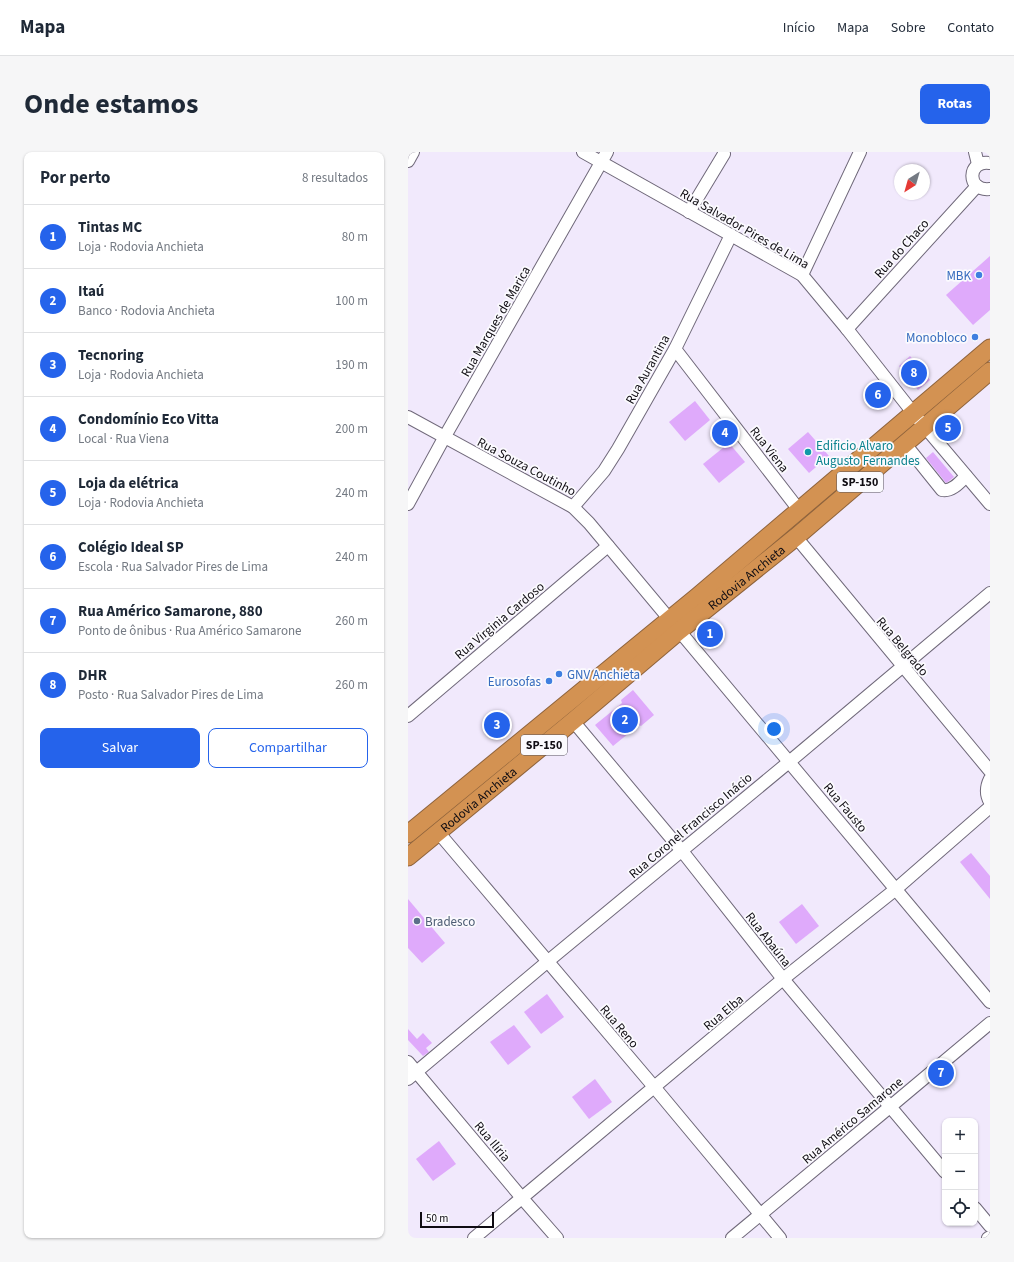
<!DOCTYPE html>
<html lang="pt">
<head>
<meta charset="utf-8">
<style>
	body { margin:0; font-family:"Source Sans 3",sans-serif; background:#f6f6f7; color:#1f2937 }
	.controls { position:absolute; right:12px; bottom:12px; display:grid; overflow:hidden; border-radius:8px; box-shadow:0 1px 3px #0004 }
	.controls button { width:36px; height:36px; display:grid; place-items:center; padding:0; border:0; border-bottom:1px solid #e0e1e3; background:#fff; color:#1f2937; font:20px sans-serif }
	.compass { position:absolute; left:486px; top:12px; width:36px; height:36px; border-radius:50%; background:#fff; box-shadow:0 1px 3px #0004; rotate:217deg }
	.scale { position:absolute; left:12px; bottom:10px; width:74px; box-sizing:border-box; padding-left:4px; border:2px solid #0f0c12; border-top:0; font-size:11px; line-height:14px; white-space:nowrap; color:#0f0c12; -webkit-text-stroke:3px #fbfafe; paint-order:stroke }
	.you { position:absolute; left:366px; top:577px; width:14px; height:14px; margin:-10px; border:3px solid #fff; border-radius:50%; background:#1a73e8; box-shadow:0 0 0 6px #1a73e833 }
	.badge { display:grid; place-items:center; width:26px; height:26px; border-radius:50%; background:#2563eb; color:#fff; font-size:13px; font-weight:700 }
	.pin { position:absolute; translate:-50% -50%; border:2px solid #fff; box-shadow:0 1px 4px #0006 }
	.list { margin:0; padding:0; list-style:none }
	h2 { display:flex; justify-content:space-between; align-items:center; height:52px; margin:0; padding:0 16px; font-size:17px }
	h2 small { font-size:13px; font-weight:400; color:#747a83 }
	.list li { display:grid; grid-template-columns:26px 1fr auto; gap:12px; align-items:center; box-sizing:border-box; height:64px; padding:0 16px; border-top:1px solid #e0e1e3 }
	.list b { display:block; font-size:15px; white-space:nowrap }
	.list p { margin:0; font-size:13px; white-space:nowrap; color:#747a83 }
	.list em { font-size:13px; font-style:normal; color:#747a83 }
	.actions { display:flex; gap:8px; padding:12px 16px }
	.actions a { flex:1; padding:9px 0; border:1px solid #2563eb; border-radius:8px; text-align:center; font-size:14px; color:#2563eb }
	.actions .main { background:#2563eb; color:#fff }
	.icon { flex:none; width:22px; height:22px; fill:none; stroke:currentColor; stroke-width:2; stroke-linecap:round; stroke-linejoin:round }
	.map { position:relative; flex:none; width:582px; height:1086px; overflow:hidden; border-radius:8px }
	header { display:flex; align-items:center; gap:24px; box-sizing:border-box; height:56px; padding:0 20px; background:#fff; border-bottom:1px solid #e0e1e3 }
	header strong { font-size:19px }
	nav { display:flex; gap:22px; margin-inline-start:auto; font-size:14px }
	.intro { display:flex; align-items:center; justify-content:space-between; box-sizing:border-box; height:96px; padding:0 24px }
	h1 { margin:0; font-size:28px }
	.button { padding:10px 18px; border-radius:8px; background:#2563eb; color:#fff; font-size:14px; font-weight:700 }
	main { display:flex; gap:24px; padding:0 24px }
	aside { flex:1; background:#fff; border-radius:8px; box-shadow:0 1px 3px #0004 }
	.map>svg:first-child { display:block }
	.building { fill:#dfaafb }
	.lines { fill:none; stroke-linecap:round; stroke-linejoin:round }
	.minor-casing { stroke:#70697a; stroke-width:14 }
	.highway-casing { stroke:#8e633c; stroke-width:19 }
	.minor { stroke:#fff; stroke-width:12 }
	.highway { stroke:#d39252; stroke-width:17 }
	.shop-dot { fill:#3f7fe0; stroke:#fbfafe; stroke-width:1.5 }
	.culture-dot { fill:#0f9aa8; stroke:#fbfafe; stroke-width:1.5 }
	.service-dot { fill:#5c6f8a; stroke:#fbfafe; stroke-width:1.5 }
	.labels { text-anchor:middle; stroke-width:3.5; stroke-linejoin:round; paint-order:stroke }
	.shield { fill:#fbfafe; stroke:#565359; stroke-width:1 }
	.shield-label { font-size:12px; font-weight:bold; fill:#0f0c12 }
	.street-label { font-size:13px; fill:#0f0c12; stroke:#fbfafe }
	.shop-label { font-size:13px; fill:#366cbe; stroke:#fbfafe; text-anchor:end }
	.culture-label { font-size:13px; fill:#0d838f; stroke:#fbfafe; text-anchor:start }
	.service-label { font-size:13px; fill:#4e5e75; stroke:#fbfafe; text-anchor:start }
</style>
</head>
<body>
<header>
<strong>Mapa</strong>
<nav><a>Início</a><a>Mapa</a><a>Sobre</a><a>Contato</a></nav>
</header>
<div class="intro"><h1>Onde estamos</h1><a class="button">Rotas</a></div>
<main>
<aside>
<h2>Por perto<small>8 resultados</small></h2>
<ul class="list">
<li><span class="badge">1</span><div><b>Tintas MC</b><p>Loja · Rodovia Anchieta</p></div><em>80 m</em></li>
<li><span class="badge">2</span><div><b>Itaú</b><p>Banco · Rodovia Anchieta</p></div><em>100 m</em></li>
<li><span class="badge">3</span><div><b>Tecnoring</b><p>Loja · Rodovia Anchieta</p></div><em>190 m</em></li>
<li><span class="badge">4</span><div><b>Condomínio Eco Vitta</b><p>Local · Rua Viena</p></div><em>200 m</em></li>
<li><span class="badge">5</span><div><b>Loja da elétrica</b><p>Loja · Rodovia Anchieta</p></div><em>240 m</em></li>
<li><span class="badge">6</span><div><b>Colégio Ideal SP</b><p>Escola · Rua Salvador Pires de Lima</p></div><em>240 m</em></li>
<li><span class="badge">7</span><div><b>Rua Américo Samarone, 880</b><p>Ponto de ônibus · Rua Américo Samarone</p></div><em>260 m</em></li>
<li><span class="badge">8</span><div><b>DHR</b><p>Posto · Rua Salvador Pires de Lima</p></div><em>260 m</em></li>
</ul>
<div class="actions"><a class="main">Salvar</a><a>Compartilhar</a></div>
</aside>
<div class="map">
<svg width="582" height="1086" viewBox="0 0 582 1086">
	<rect width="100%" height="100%" fill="#f1e9fc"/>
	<g class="building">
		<path d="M582,104V158L565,173L538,143Z"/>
		<path d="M502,204L522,228L510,238L491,214Z"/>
		<path d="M287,249L302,268L277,289L261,270Z"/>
		<path d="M400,280L421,304L401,321L380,297Z"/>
		<path d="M321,291L337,310L311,331L295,312Z"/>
		<path d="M525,300L546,325L541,329L538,331L518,306Z"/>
		<path d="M225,538L246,563L233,574L231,573L205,594L187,573L214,551L213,548Z"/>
		<path d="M563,701L582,724V747L552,710Z"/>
		<path d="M0,747L37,791L14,811L0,796Z"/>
		<path d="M394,752L411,774L388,792L371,770Z"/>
		<path d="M139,842L156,865L133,882L116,860Z"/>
		<path d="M106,873L123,895L100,913L82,890Z"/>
		<path d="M0,877L9,887L15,881L24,891L18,896L21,900L15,904L0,888Z"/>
		<path d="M187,927L204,950L181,967L164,945Z"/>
		<path d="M31,989L48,1012L25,1029L8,1007Z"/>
	</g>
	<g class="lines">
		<g class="minor-casing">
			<g id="minor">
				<path d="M175,0L394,123L439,177L506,262L582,352"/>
				<path d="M567,0L570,12"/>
				<path d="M0,9L5,0"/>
				<path d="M582,11C559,7 558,40 582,37"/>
				<path d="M281,60L316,2"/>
				<path d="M394,123L452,0"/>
				<path d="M439,177L569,34"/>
				<path d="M267,197L391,358"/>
				<path d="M0,265L165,355L181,371L582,850"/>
				<path d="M497,292L534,338C544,340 552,330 558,324"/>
				<path d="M0,352L36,286L199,0"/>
				<path d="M165,355L196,319L210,297L267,197L323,83"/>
				<path d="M388,385L582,619"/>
				<path d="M0,564L200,394"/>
				<path d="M165,569L274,699L375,827L537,1020"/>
				<path d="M582,627C578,635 578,643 582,650"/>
				<path d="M30,680L247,936L372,1086"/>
				<path d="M0,910L114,1046L149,1086"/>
				<path d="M0,927L139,810L381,610L582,441"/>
				<path d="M567,1056L582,1074"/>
				<path d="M66,1086L375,827L488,737L582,655"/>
				<path d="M324,1086L483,954L582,871"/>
				<path d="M580,1086L582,1085"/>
			</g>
		</g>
		<g class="highway-casing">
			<g id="highway">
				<path d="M0,682L290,444L582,196"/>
				<path id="s1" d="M0,705L165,569L271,479L388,385L582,219"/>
			</g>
		</g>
		<use href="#minor" class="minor"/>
		<use href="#highway" class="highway"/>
	</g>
	<g class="shop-dot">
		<circle cx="571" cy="123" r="4"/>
		<circle cx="567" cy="185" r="4"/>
		<circle cx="151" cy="522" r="4"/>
		<circle cx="141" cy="529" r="4"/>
	</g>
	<circle class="culture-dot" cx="400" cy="300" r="4"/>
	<circle class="service-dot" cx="9" cy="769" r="4"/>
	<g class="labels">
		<g class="shield">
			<rect x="429" y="320" width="46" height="20" rx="3"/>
			<rect x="113" y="583" width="46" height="20" rx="3"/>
		</g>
		<g class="shield-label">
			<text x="452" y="334">SP-150</text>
			<text x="136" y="597">SP-150</text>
		</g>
		<g class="street-label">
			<text transform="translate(337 76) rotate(30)" y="5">Rua Salvador Pires de Lima</text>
			<text transform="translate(493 96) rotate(-48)" y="5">Rua do Chaco</text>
			<text transform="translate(87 169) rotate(-60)" y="5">Rua Marques de Marica</text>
			<text transform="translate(239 217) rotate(-61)" y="5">Rua Aurantina</text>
			<text transform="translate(362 297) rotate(52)" y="5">Rua Viena</text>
			<text transform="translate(119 314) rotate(28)" y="5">Rua Souza Coutinho</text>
			<text dy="5" stroke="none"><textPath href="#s1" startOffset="439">Rodovia Anchieta</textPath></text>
			<text transform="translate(91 468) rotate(-40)" y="5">Rua Virginia Cardoso</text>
			<text transform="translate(495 494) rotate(50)" y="5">Rua Belgrado</text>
			<text dy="5" stroke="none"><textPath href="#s1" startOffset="91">Rodovia Anchieta</textPath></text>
			<text transform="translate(438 655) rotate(50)" y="5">Rua Fausto</text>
			<text transform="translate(282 673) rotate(-40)" y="5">Rua Coronel Francisco Inácio</text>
			<text transform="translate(361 787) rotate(52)" y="5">Rua Abaúna</text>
			<text transform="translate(315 860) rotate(-40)" y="5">Rua Elba</text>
			<text transform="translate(212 874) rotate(50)" y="5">Rua Reno</text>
			<text transform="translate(444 968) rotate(-40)" y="5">Rua Américo Samarone</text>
			<text transform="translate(85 989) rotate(50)" y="5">Rua Ilíria</text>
		</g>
		<g class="shop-label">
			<text x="563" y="128">MBK</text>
			<text x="559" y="190">Monobloco</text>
			<text x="159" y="527" text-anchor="start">GNV Anchieta</text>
			<text x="133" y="534">Eurosofas</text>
		</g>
		<g class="culture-label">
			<text x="408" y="298">Edificio Alvaro<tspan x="408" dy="15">Augusto Fernandes</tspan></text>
		</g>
		<g class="service-label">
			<text x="17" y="774">Bradesco</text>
		</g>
	</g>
</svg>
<div class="controls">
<button>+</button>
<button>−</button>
<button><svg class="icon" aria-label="locate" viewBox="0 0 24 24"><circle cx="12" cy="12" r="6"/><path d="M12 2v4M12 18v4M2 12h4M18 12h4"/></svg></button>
</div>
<svg class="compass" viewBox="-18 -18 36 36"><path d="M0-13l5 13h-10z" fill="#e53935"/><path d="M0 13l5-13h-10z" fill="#747a83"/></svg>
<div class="scale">50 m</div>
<div class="you"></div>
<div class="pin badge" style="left:302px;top:482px">1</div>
<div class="pin badge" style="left:217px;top:568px">2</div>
<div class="pin badge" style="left:89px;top:573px">3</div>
<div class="pin badge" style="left:317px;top:281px">4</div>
<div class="pin badge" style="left:540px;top:276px">5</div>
<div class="pin badge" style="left:470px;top:243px">6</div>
<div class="pin badge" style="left:533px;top:921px">7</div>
<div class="pin badge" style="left:506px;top:221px">8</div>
</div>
</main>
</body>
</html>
